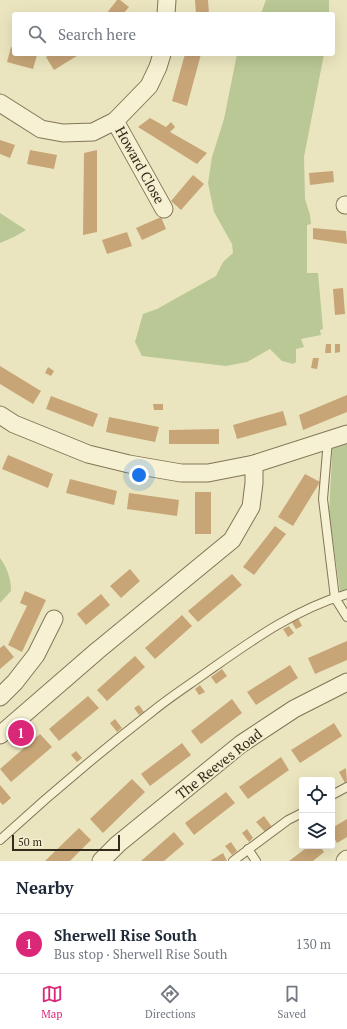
<!DOCTYPE html>
<html lang="en">
<head>
<meta charset="utf-8">
<style>
	body { margin:0; font-family:"PT Serif",serif; background:#f6f6f7; color:#1f2937 }
	.controls { position:absolute; right:12px; bottom:12px; display:grid; overflow:hidden; border-radius:4px; box-shadow:0 4px 16px #0002 }
	.controls button { width:36px; height:36px; display:grid; place-items:center; padding:0; border:0; border-bottom:1px solid #e0e1e3; background:#fff; color:#1f2937; font:20px sans-serif }
	.scale { position:absolute; left:12px; bottom:10px; width:108px; box-sizing:border-box; padding-left:4px; border:2px solid #332b1c; border-top:0; font-size:11px; line-height:14px; white-space:nowrap; color:#332b1c; -webkit-text-stroke:3px #f3eece; paint-order:stroke }
	.you { position:absolute; left:139px; top:475px; width:14px; height:14px; margin:-10px; border:3px solid #fff; border-radius:50%; background:#1a73e8; box-shadow:0 0 0 6px #1a73e833 }
	.badge { display:grid; place-items:center; width:26px; height:26px; border-radius:50%; background:#db2777; color:#fff; font-size:13px; font-weight:700 }
	.pin { position:absolute; translate:-50% -50%; border:2px solid #fff; box-shadow:0 1px 4px #0006 }
	.list { margin:0; padding:0; list-style:none }
	h2 { display:flex; justify-content:space-between; align-items:center; height:52px; margin:0; padding:0 16px; font-size:17px }
	h2 small { font-size:13px; font-weight:400; color:#747a83 }
	.list li { display:grid; grid-template-columns:26px 1fr auto; gap:12px; align-items:center; box-sizing:border-box; height:60px; padding:0 16px; border-top:1px solid #e0e1e3 }
	.list b { display:block; font-size:15px; white-space:nowrap }
	.list p { margin:0; font-size:13px; white-space:nowrap; color:#747a83 }
	.list em { font-size:13px; font-style:normal; color:#747a83 }
	.icon { flex:none; width:22px; height:22px; fill:none; stroke:currentColor; stroke-width:2; stroke-linecap:round; stroke-linejoin:round }
	.map { position:relative; flex:none; width:347px; height:861px; overflow:hidden }
	.search { position:absolute; background:#fff; box-shadow:0 4px 16px #0002; left:12px; right:12px; top:12px; height:44px; display:flex; align-items:center; gap:10px; box-sizing:border-box; padding:0 14px; border-radius:4px; color:#747a83; font-size:15px }
	.sheet { height:112px; background:#fff }
	nav { display:flex; justify-content:space-around; align-items:center; box-sizing:border-box; height:56px; border-top:1px solid #e0e1e3; background:#fff; font-size:11px; color:#747a83 }
	nav a { display:grid; justify-items:center; gap:2px }
	nav .on { color:#db2777 }
	.map>svg:first-child { display:block }
	.green { fill:#b9c894 }
	.building { fill:#c7a577 }
	.lines { fill:none; stroke-linecap:round; stroke-linejoin:round }
	.service-casing { stroke:#827559; stroke-width:10 }
	.minor-casing { stroke:#827559; stroke-width:19 }
	.service { stroke:#f6f1d2; stroke-width:8 }
	.minor { stroke:#f6f1d2; stroke-width:17 }
	.labels { text-anchor:middle; stroke-width:3.5; stroke-linejoin:round; paint-order:stroke }
	.street-label { font-size:14px; fill:#332b1c; stroke:#f3eece }
</style>
</head>
<body>
<div class="map">
<svg width="347" height="861" viewBox="0 0 347 861">
	<rect width="100%" height="100%" fill="#ebe5bf"/>
	<g class="green">
		<path d="M266,0H329V14H258L262,11Z"/>
		<path d="M237,54H324L304,157L305,199L310,215L311,224L307,225V273H318L323,329L320,330L321,335L301,339L304,347L296,349V362L293,364L282,361L270,349L247,362L226,366L142,356L135,342L143,314L157,309L216,276L223,262L233,253L232,244L214,212L208,183L212,157L224,119Z"/>
		<path d="M0,213L26,230L14,237L0,243Z"/>
		<path d="M347,434V589L340,591L329,513L333,438Z"/>
		<path d="M0,558C7,568 11,578 11,591L0,603Z"/>
	</g>
	<g class="building">
		<path d="M117,0H120L129,7L123,14H106Z"/>
		<path d="M195,0H208L209,14H196Z"/>
		<path d="M11,47L14,48V54L37,55L33,69L7,62Z"/>
		<path d="M51,54H80L54,70L46,57Z"/>
		<path d="M185,54H201L187,106L172,101Z"/>
		<path d="M150,118L166,127L171,122L175,127L170,132L207,153L197,164L138,127Z"/>
		<path d="M0,140L15,145L10,158L0,154Z"/>
		<path d="M30,150L57,155L54,169L27,164Z"/>
		<path d="M97,150V232L83,235L84,153Z"/>
		<path d="M333,171L334,182L310,185L309,173Z"/>
		<path d="M193,175L204,184L181,210L171,201Z"/>
		<path d="M161,217L166,229L142,240L136,228Z"/>
		<path d="M313,228L346,231L347,244L313,239Z"/>
		<path d="M127,232L132,246L107,254L102,240Z"/>
		<path d="M343,288L345,314L335,315L333,289Z"/>
		<path d="M326,344H331V353H325Z"/>
		<path d="M335,344H340V352L335,353Z"/>
		<path d="M313,358H319L317,369L311,368Z"/>
		<path d="M0,366L41,391L33,404L0,384Z"/>
		<path d="M48,367L54,371L51,376L45,373Z"/>
		<path d="M347,395V412L303,430L299,415Z"/>
		<path d="M51,396L98,414L93,427L46,409Z"/>
		<path d="M153,404H163V410H154Z"/>
		<path d="M283,411L287,425L237,439L233,425Z"/>
		<path d="M109,417L159,427L155,442L106,432Z"/>
		<path d="M219,429V444H169V430Z"/>
		<path d="M8,455L53,474L48,488L2,469Z"/>
		<path d="M305,474L320,482L293,526L278,517Z"/>
		<path d="M70,479L117,491L114,505L66,493Z"/>
		<rect x="195" y="492" width="16" height="42"/>
		<path d="M129,493L179,500L177,516L127,509Z"/>
		<path d="M275,526L286,534L254,575L243,567Z"/>
		<path d="M130,569L140,581L121,598L110,586Z"/>
		<path d="M232,574L242,585L198,622L188,611Z"/>
		<path d="M25,591L46,600L22,652L8,645L27,606L20,603Z"/>
		<path d="M101,594L110,605L86,625L77,614Z"/>
		<path d="M182,615L192,626L155,659L145,648Z"/>
		<path d="M298,618L302,626L296,629L291,621Z"/>
		<path d="M289,626L294,633L288,637L283,629Z"/>
		<path d="M347,641V660L315,674L308,658Z"/>
		<path d="M4,645L14,657L0,669V648Z"/>
		<path d="M135,656L145,667L107,701L97,690Z"/>
		<path d="M290,665L298,678L256,705L247,692Z"/>
		<path d="M222,669L227,676L216,684L211,677Z"/>
		<path d="M200,685L205,692L199,695L195,689Z"/>
		<path d="M88,696L99,708L59,741L49,729Z"/>
		<path d="M232,699L242,713L201,744L191,731Z"/>
		<path d="M139,705L144,712L139,715L134,708Z"/>
		<path d="M115,719L122,728L117,732L110,723Z"/>
		<path d="M334,723L342,736L300,763L291,750Z"/>
		<path d="M40,734L52,747L11,782L0,769Z"/>
		<path d="M182,743L191,755L150,786L141,774Z"/>
		<path d="M76,751L82,758L77,762L71,755Z"/>
		<path d="M281,757L289,770L248,799L239,787Z"/>
		<path d="M346,768L347,782L345,783L339,772Z"/>
		<path d="M132,779L145,792L103,833L90,819Z"/>
		<path d="M0,785L11,798L3,805L0,802Z"/>
		<path d="M226,792L235,803L194,835L185,823Z"/>
		<path d="M264,816L272,827L265,832L256,822Z"/>
		<path d="M347,819V837L337,843L332,834V828Z"/>
		<path d="M79,828L91,840L70,861H45Z"/>
		<path d="M247,829L253,838L249,842L242,833Z"/>
		<path d="M174,832L184,844L164,861H141Z"/>
		<path d="M231,842L237,851L232,855L225,846Z"/>
		<path d="M309,846H320L324,852L313,861H289Z"/>
		<path d="M223,853L227,861H210Z"/>
	</g>
	<g class="lines">
		<g class="service-casing">
			<g id="service">
				<path d="M328,440L323,499L335,598L347,617"/>
				<path d="M332,795L347,787"/>
				<path d="M0,840C49,795 100,752 153,711C170,697 189,685 207,672C251,641 295,609 347,594"/>
				<path d="M248,849L256,861"/>
				<path d="M233,861L288,820L302,813"/>
			</g>
		</g>
		<g class="minor-casing">
			<g id="minor">
				<path d="M166,14L167,0"/>
				<path d="M0,103L41,129L63,133L93,132L115,121L149,86L158,67L162,54"/>
				<path d="M115,121L164,209"/>
				<path d="M345,205H347"/>
				<path d="M0,415L14,424L88,454L129,464L181,473H208L254,464L347,434"/>
				<path d="M0,697L15,682L36,655L54,619"/>
				<path d="M0,735L97,651L232,540L251,507L254,483V464"/>
				<path d="M101,861L118,844L241,744L294,709L347,682"/>
				<path d="M345,861L347,859"/>
			</g>
		</g>
		<use href="#service" class="service"/>
		<use href="#minor" class="minor"/>
	</g>
	<g class="labels">
		<g class="street-label">
			<text transform="translate(140 165) rotate(61)" y="5">Howard Close</text>
			<text transform="translate(219 764) rotate(-38)" y="5">The Reeves Road</text>
		</g>
	</g>
</svg>
<div class="controls">
<button><svg class="icon" aria-label="locate" viewBox="0 0 24 24"><circle cx="12" cy="12" r="6"/><path d="M12 2v4M12 18v4M2 12h4M18 12h4"/></svg></button>
<button><svg class="icon" aria-label="layers" viewBox="0 0 24 24"><path d="M12 4l9 5-9 5-9-5zM3 14l9 5 9-5"/></svg></button>
</div>
<div class="scale">50 m</div>
<div class="you"></div>
<div class="pin badge" style="left:21px;top:733px">1</div>
<div class="search"><svg class="icon" aria-label="search" viewBox="0 0 24 24"><circle cx="10" cy="10" r="6"/><path d="M15 15l6 6"/></svg>Search here</div>
</div>
<section class="sheet">
<h2>Nearby<small></small></h2>
<ul class="list">
<li><span class="badge">1</span><div><b>Sherwell Rise South</b><p>Bus stop · Sherwell Rise South</p></div><em>130 m</em></li>
</ul>
</section>
<nav>
<a class="on"><svg class="icon" aria-label="map" viewBox="0 0 24 24"><path d="M3 6l6-2 6 2 6-2v14l-6 2-6-2-6 2zM9 4v14M15 6v14"/></svg>Map</a>
<a><svg class="icon" aria-label="directions" viewBox="0 0 24 24"><path d="M12 3l9 9-9 9-9-9zM9 14v-3h6M13 9l2 2-2 2"/></svg>Directions</a>
<a><svg class="icon" aria-label="saved" viewBox="0 0 24 24"><path d="M7 4h10v16l-5-4-5 4z"/></svg>Saved</a>
</nav>
</body>
</html>
